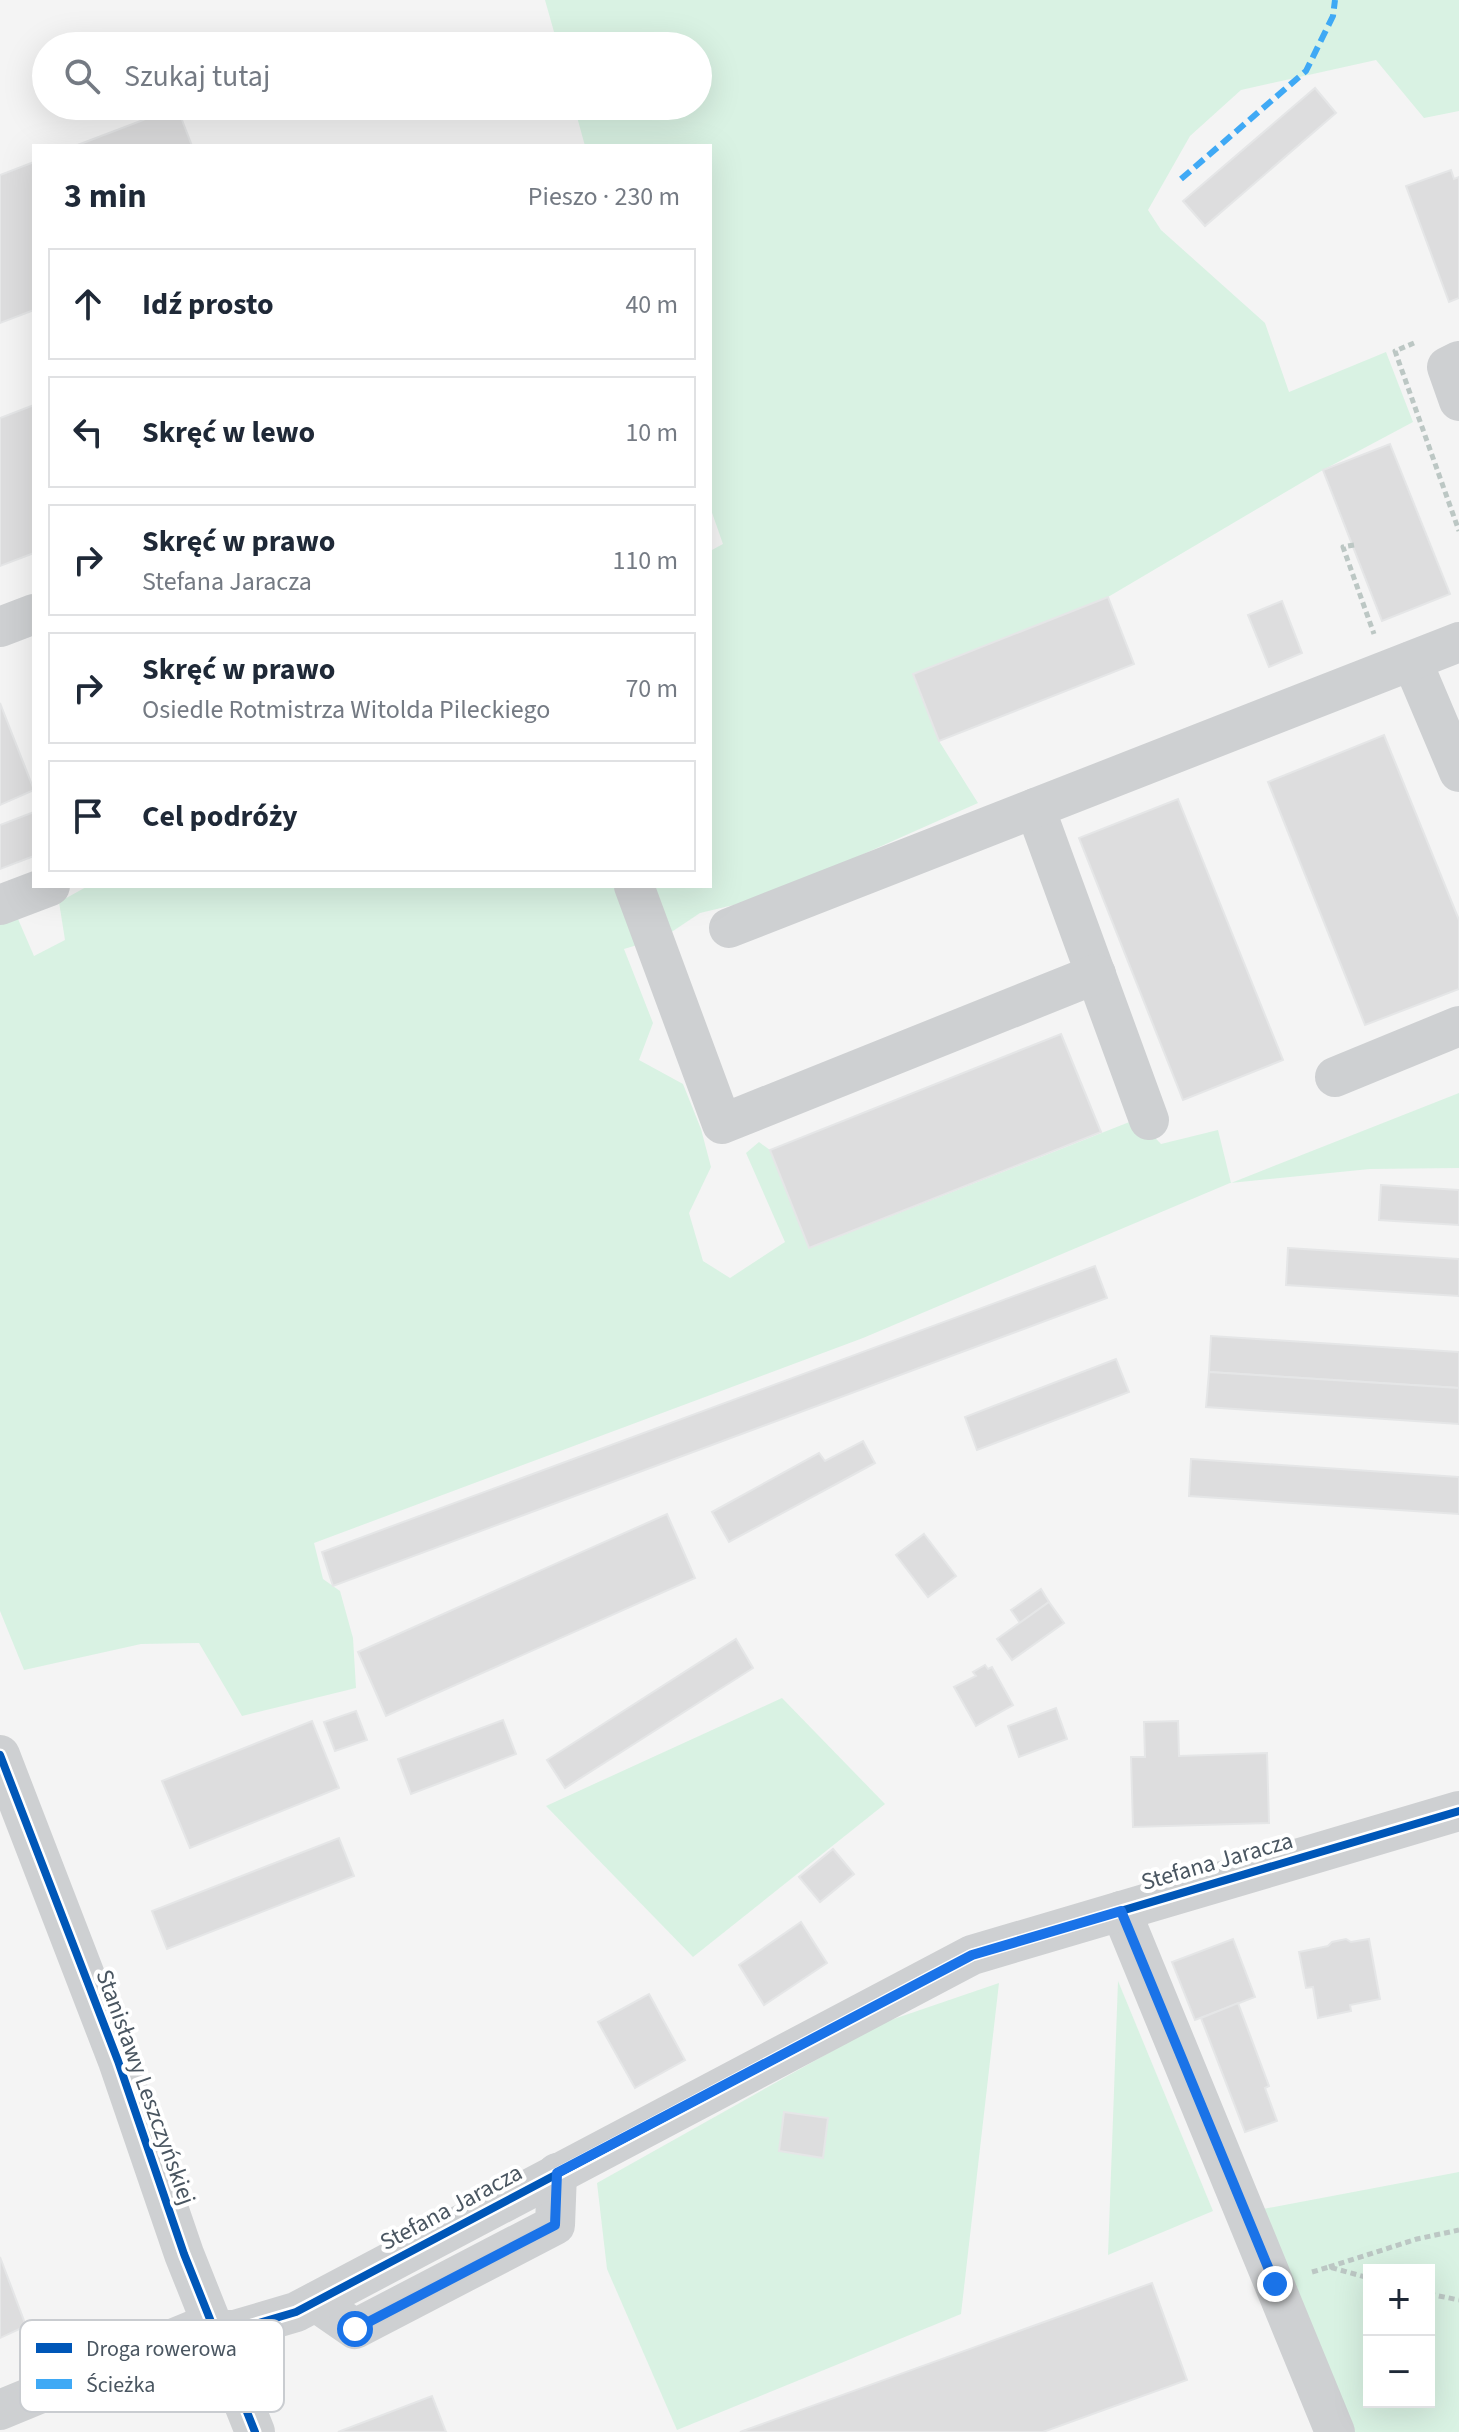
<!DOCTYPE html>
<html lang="pl">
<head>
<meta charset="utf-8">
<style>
	body { margin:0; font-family:"Source Sans 3",sans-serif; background:#f2f2f3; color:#1f2937 }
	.controls { position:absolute; right:24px; bottom:24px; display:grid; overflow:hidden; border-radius:0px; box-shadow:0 8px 32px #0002 }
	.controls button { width:72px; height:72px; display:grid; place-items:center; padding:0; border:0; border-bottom:2px solid #e0e1e3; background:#fff; color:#1f2937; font:40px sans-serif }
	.stop { position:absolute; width:24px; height:24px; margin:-18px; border:6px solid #1a73e8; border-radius:50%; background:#fff }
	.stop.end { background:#1a73e8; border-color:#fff; box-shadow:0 2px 8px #0008 }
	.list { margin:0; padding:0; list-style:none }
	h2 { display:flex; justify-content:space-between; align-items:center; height:104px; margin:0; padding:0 32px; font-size:34px }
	h2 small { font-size:26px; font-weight:400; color:#747a83 }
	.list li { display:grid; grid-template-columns:52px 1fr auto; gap:24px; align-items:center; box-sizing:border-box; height:112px; margin:0 16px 16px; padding:0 16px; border:2px solid #e0e1e3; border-radius:0px }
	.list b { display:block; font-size:30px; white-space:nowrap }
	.list p { margin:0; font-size:26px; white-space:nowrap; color:#747a83 }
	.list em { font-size:26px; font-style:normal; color:#747a83 }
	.icon { flex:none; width:44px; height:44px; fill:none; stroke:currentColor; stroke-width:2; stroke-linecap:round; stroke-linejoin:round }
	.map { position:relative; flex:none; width:1459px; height:2432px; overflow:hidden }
	.search { position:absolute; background:#fff; box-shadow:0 8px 32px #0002; left:32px; top:32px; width:680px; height:88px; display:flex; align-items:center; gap:20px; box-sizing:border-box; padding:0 28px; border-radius:44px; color:#747a83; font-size:30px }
	.panel { position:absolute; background:#fff; box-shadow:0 8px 32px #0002; left:32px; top:144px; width:680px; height:744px; border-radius:0px }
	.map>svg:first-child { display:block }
	.green { fill:#d9f2e3; fill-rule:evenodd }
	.building { fill:#ddddde; stroke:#e5e6e7; stroke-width:2 }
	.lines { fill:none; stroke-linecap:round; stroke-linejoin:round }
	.path { stroke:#bcc7c4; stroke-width:5; stroke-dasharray:6 4; stroke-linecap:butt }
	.minor { stroke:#ced0d2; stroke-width:40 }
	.quiet { stroke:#3fa9f5; stroke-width:6; stroke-dasharray:12 6; stroke-linecap:butt }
	.cycleway-casing { stroke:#fff; stroke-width:13 }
	.cycleway { stroke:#0057b8; stroke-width:8 }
	.route { stroke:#1a73e8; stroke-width:10 }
	.labels { text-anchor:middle; stroke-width:8; stroke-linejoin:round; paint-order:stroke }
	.street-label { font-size:24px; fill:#4a5661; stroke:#fff }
	.key { fill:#fff; stroke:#c9ccd0; stroke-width:2 }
	.key-label { font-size:22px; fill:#4a5661 }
</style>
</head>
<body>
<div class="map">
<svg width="1459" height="2432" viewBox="0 0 1459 2432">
	<rect width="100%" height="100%" fill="#f4f4f4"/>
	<g class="green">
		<path d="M545,0H1459V111L1424,118L1376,60L1241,90L1190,136L1148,210L1161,230L1265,323L1289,392L1386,352L1413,422L1323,470L1108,597L913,674L939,741L978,803L767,897L700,913L664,937L624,949L653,1023L639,1060L683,1084L701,1129L711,1167L689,1213L703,1261L730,1278L785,1242L746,1153L759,1142L770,1150L810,1248L1137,1119L1161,1144L1218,1130L1231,1183L1459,1093V1168L1370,1169L1230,1183L863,1338L314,1543L323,1579L340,1591L353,1638L356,1688L242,1716L199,1643L141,1644L24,1670L0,1611V924L18,919L34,956L65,940L59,902L88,886H710V551L723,544L710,507V146H585L574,106H698V46H558Z"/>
		<path d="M782,1698L885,1804L693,1957L546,1806Z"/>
		<path d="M1118,1981L1213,2211L1108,2255Z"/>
		<path d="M999,1983L961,2314L677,2430L607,2269L597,2183L882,2023Z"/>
		<path d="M1459,2172V2432H1354L1263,2209ZM1369,2270H1429V2402H1369Z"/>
	</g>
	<g class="building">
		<path d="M1315,88L1336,113L1205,226L1183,201Z"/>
		<path d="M177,107L192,146H75Z"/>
		<path d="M34,162V310L0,323V175Z"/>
		<path d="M1451,170L1454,179L1459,177V298L1449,302L1406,186Z"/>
		<path d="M34,405V553L0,566V418Z"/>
		<path d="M1390,444L1450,594L1382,621L1323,470Z"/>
		<path d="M1108,597L1134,664L939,741L913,674Z"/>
		<path d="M1282,601L1302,653L1269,667L1248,615Z"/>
		<path d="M0,703L34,790L0,805Z"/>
		<path d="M1384,735L1459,920V989L1365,1025L1268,782Z"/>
		<path d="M1178,799L1283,1060L1183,1100L1079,838Z"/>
		<path d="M34,812V856L0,869V825Z"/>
		<path d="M1061,1034L1101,1132L809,1248L770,1150Z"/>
		<path d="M1381,1185L1459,1190V1225L1379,1220Z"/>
		<path d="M1288,1248L1459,1259V1296L1286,1285Z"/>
		<path d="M1095,1266L1107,1298L333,1586L322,1552Z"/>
		<path d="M1211,1336L1459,1352V1388L1209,1372Z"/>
		<path d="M1116,1359L1129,1392L977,1450L965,1417Z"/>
		<path d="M1209,1372L1459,1388V1424L1206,1407Z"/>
		<path d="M863,1441L875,1463L729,1542L712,1512L819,1453L825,1461Z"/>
		<path d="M1191,1459L1459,1477V1514L1189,1496Z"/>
		<path d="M667,1514L695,1578L386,1716L358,1652Z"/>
		<path d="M924,1534L956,1576L928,1597L896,1555Z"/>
		<path d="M1041,1589L1049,1602L1020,1623L1011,1610Z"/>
		<path d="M1049,1602L1064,1623L1012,1660L997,1639Z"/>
		<path d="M736,1639L753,1668L565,1788L547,1760Z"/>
		<path d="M985,1665L988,1669L992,1667L1013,1705L976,1726L954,1687L976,1676L973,1672Z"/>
		<path d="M1056,1708L1067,1739L1019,1757L1008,1726Z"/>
		<path d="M356,1711L367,1740L335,1751L324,1722Z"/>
		<path d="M503,1720L516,1754L411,1794L398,1759Z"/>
		<path d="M312,1721L339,1788L190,1848L162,1781Z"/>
		<path d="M1178,1721L1179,1756L1267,1753L1269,1823L1133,1827L1131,1757H1145L1144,1722Z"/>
		<path d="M339,1838L354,1876L167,1949L152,1911Z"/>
		<path d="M833,1849L854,1874L820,1902L799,1877Z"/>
		<path d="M801,1922L827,1963L764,2005L739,1965Z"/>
		<path d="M1233,1939L1255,1997L1195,2020L1172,1962Z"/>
		<path d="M1346,1939L1351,1942L1369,1939L1380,1999L1350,2005L1351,2011L1318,2018L1313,1987L1306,1988L1299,1952L1328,1946L1332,1942Z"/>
		<path d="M649,1994L685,2060L635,2088L598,2022Z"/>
		<path d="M1238,2003L1269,2086L1265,2088L1277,2121L1245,2132L1201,2018Z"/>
		<path d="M784,2112L828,2118L823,2158L779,2151Z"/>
		<path d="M0,2257L26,2326L0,2338Z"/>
		<path d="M1152,2283L1187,2380L1043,2432H740Z"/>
		<path d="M432,2396L446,2432H338Z"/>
	</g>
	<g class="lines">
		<g class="path">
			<path d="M1414,343L1395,351L1459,531"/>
			<path d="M1354,545L1343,547L1374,634"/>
			<path d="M1329,2267L1417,2239L1459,2230"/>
			<path d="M1312,2272L1329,2267L1369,2278"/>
			<path d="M1429,2294L1459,2300"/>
		</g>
		<g class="minor">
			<path d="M1459,361L1447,367L1459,401"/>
			<path d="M0,627L34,614"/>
			<path d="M1412,661L1459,772"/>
			<path d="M1035,808L1149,1120"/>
			<path d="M634,886L722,1124L1096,974"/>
			<path d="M0,905L50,886"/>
			<path d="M729,928L1459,642"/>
			<path d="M1335,1077L1459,1026"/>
			<path d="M0,1755L118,2061L184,2254L255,2432"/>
			<path d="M1121,1911L1335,2432"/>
			<path d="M316,2302L355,2329L555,2225L557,2173"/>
			<path d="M0,2410L194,2330H235L296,2312L972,1955L1459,1811"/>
		</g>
		<path class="quiet" d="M1181,179L1306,71L1333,16L1335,0"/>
		<g class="cycleway-casing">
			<g id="cycleway">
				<path d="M0,1755L118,2061L184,2254L255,2432"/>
				<path d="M214,2330H235L296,2312L972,1955L1459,1811"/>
			</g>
		</g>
		<use href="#cycleway" class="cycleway"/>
	</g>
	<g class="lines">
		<path class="route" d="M355,2329L555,2225L557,2173L972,1955L1121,1911L1275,2284"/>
	</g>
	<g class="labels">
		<g class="street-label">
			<text transform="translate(1217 1861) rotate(-16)" y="8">Stefana Jaracza</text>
			<text transform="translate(146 2087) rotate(70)" y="8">Stanisławy Leszczyńskiej</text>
			<text transform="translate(451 2207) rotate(-28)" y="8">Stefana Jaracza</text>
		</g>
	</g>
	<rect x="20" y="2320" width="264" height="92" rx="12" class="key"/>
	<rect x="36" y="2343" width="36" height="10" fill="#0057b8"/>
	<rect x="36" y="2379" width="36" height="10" fill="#3fa9f5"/>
	<g class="key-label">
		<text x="86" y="2356">Droga rowerowa</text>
		<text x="86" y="2392">Ścieżka</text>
	</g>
</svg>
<div class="controls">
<button>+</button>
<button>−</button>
</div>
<div class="stop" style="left:355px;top:2329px"></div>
<div class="stop end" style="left:1275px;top:2284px"></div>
<div class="search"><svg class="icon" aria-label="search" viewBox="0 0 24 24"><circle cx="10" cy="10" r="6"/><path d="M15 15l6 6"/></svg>Szukaj tutaj</div>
<section class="panel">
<h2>3 min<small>Pieszo · 230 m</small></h2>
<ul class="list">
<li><svg class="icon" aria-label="ahead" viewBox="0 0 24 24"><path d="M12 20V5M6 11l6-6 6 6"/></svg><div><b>Idź prosto</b></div><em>40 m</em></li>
<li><svg class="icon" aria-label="left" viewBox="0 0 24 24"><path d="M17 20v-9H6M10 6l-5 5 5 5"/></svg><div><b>Skręć w lewo</b></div><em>10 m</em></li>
<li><svg class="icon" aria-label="right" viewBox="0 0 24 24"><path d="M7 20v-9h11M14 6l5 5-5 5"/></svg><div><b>Skręć w prawo</b><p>Stefana Jaracza</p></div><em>110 m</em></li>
<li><svg class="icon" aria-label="right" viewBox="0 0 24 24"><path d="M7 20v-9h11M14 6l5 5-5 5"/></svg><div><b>Skręć w prawo</b><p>Osiedle Rotmistrza Witolda Pileckiego</p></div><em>70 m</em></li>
<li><svg class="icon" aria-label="arrive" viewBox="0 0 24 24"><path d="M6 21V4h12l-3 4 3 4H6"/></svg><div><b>Cel podróży</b></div></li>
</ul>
</section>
</div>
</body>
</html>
